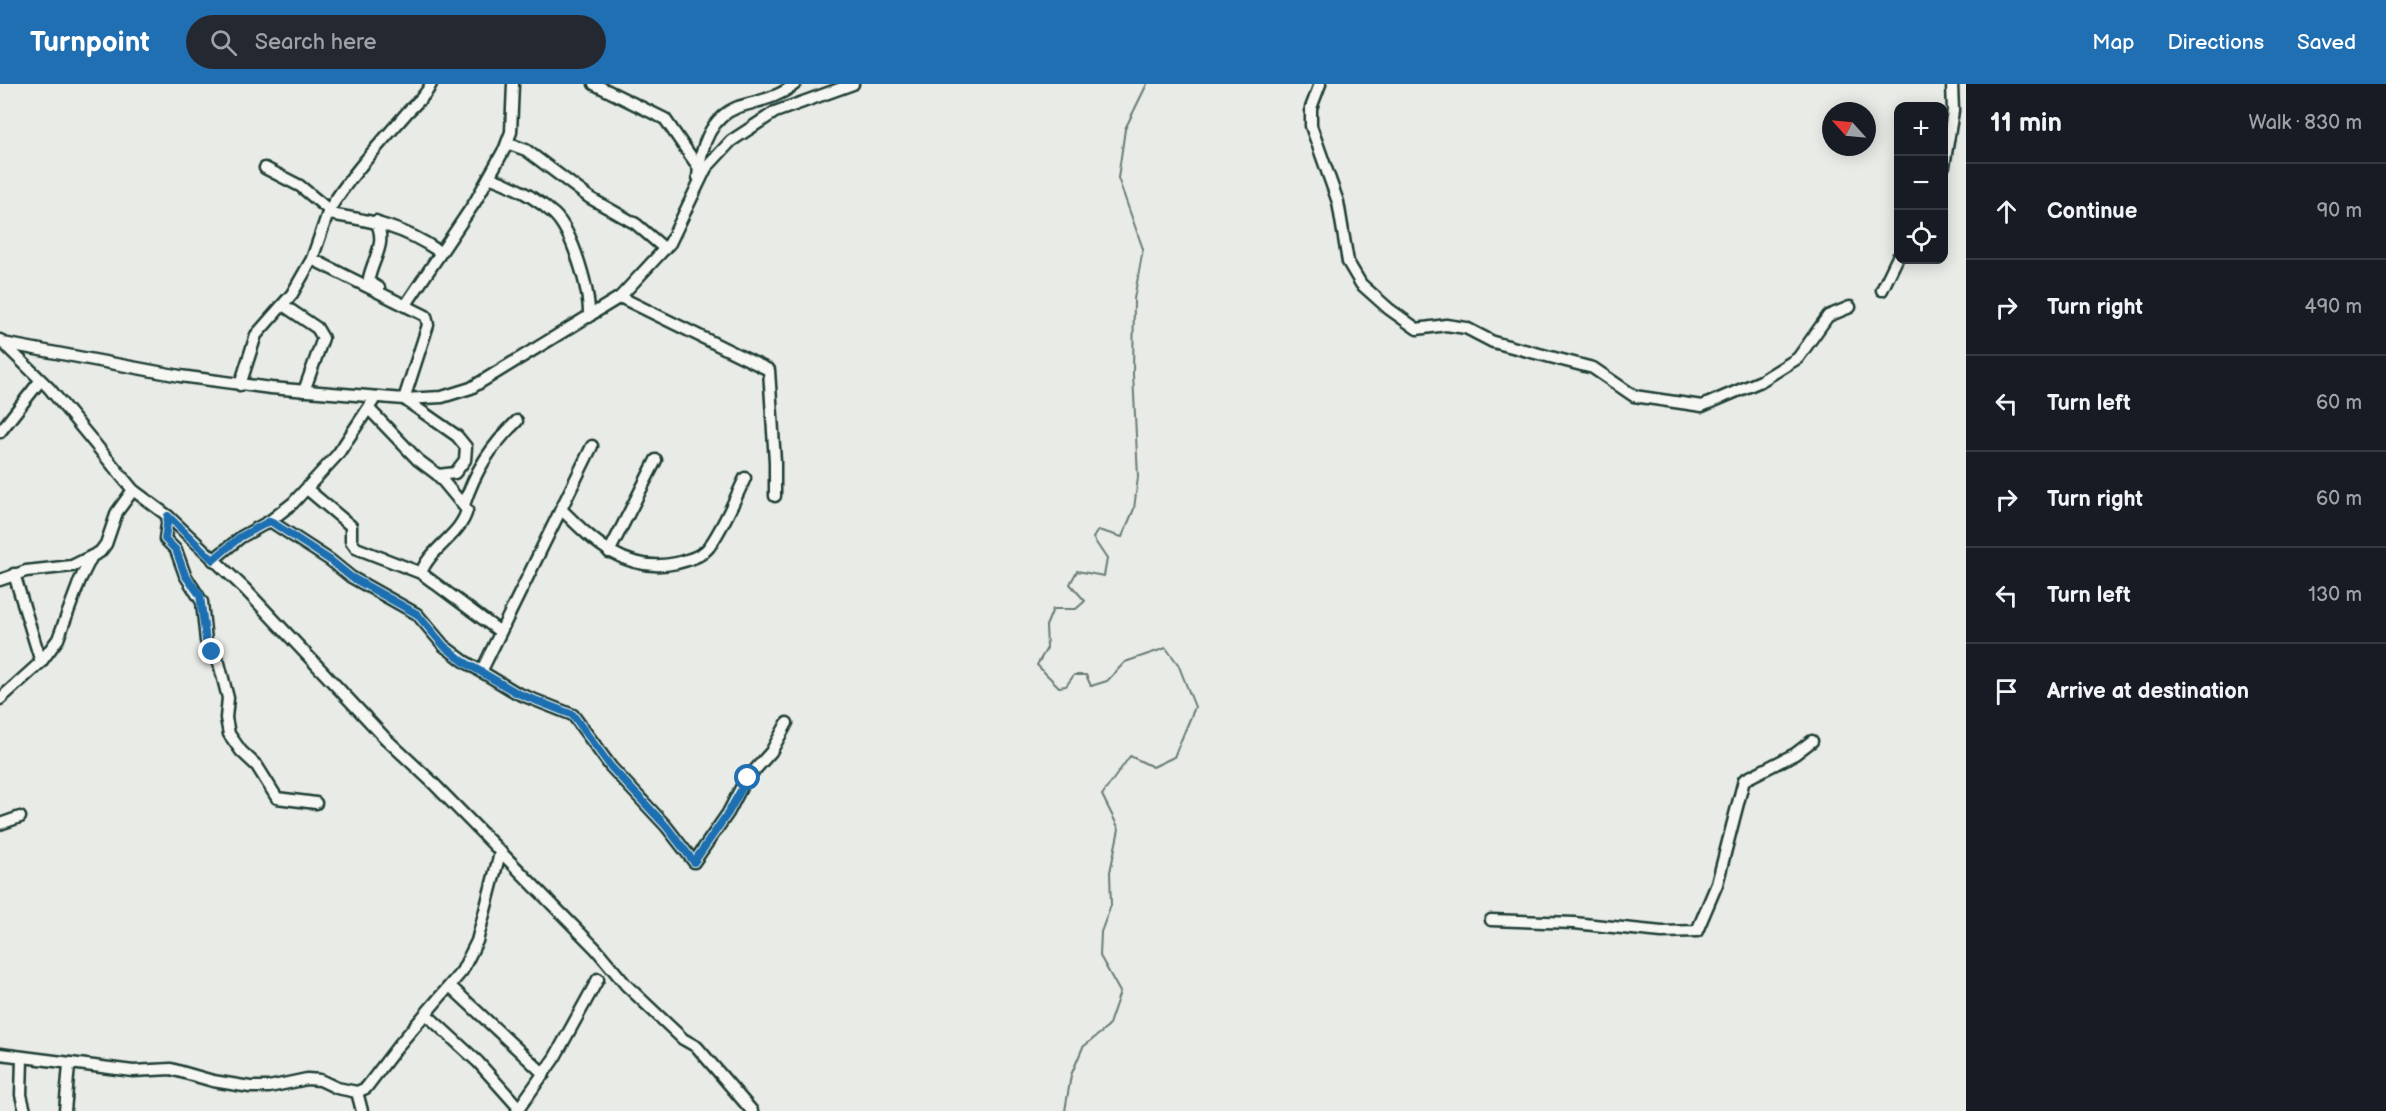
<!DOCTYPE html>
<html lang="en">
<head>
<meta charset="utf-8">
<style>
	body { margin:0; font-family:"Balsamiq Sans",sans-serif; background:#242831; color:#f1f3f6 }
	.controls { position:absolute; right:18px; top:18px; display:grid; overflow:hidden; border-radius:12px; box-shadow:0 3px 15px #0003 }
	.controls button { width:54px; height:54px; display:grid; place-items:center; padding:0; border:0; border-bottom:2px solid #363941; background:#171b24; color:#f1f3f6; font:30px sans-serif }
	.compass { position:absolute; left:1822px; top:18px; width:54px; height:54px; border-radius:50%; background:#171b24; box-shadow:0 3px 15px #0003; rotate:297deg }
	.stop { position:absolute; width:18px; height:18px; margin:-14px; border:4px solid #1f6fb2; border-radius:50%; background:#fff }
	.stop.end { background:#1f6fb2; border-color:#fff; box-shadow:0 2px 6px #0008 }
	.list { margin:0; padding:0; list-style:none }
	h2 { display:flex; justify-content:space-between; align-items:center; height:78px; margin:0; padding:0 24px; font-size:26px }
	h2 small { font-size:20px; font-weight:400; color:#9ea1a6 }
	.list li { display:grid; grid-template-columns:39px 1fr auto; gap:18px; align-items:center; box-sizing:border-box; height:96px; padding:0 24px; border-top:2px solid #363941 }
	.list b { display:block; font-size:22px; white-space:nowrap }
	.list em { font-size:20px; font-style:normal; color:#9ea1a6 }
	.icon { flex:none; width:33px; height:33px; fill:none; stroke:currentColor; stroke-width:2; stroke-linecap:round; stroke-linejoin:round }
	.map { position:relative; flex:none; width:1966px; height:1027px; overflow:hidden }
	header { display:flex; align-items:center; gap:36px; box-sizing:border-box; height:84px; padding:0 30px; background:#1f6fb2; color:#fff }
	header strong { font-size:28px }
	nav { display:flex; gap:33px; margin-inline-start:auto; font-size:21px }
	.search { width:420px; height:54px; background:#242831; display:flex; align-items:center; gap:15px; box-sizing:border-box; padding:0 21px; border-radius:33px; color:#9ea1a6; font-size:22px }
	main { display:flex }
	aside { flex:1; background:#171b24 }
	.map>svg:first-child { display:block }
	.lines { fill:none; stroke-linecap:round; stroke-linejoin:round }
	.stream { stroke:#687c75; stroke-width:2 }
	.minor-casing { stroke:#1f3d34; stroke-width:15 }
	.minor { stroke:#f6f6f2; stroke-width:10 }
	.route { stroke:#1f6fb2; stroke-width:8 }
</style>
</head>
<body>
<header>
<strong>Turnpoint</strong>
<div class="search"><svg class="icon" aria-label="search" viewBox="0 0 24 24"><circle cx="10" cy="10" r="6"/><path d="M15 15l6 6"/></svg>Search here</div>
<nav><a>Map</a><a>Directions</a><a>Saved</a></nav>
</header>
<main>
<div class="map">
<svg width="1966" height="1027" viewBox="0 0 1966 1027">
	<rect width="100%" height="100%" fill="#e9ebe7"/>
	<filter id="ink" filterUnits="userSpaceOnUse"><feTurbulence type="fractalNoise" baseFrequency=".0167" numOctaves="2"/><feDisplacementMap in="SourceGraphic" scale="12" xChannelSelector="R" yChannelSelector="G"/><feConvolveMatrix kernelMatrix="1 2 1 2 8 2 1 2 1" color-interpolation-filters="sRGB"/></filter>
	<g filter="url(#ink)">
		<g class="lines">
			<path class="stream" d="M1065,1027L1071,991L1083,963L1108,943L1120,908L1100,872L1101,848L1111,821L1110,788L1119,745L1102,711L1130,672L1153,683L1174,673L1195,623L1178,580L1166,564L1125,578L1107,597L1091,602L1086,591H1074L1066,602L1059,603L1037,581L1047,564L1046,542L1053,525H1076L1085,517L1070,500L1077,487L1104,492L1107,475L1093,454L1098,446L1122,453L1134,425L1138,393L1133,290L1134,215L1143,165L1118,94L1125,45L1147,0"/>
			<g class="minor-casing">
				<g id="minor">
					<path d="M594,0L665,35L699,84"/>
					<path d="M1320,0L1311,24V42L1338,118L1348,178L1361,200L1389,225L1417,245L1446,241L1466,244L1493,258L1593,284L1634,312L1702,322L1761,297L1798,274L1828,232L1850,223"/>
					<path d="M507,59L526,66L590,114L636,140L665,165"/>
					<path d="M1944,82L1953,27L1952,0"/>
					<path d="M489,93C511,101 536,114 554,130C573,148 590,207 589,233"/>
					<path d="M698,93C700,66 709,34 738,23C758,17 778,14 795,0"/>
					<path d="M329,126C349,93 379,61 405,31C414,20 425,14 431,0"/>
					<path d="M328,130C371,136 404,143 440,168"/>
					<path d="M376,137C387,160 374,172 369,194L371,199L379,204"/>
					<path d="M312,175L426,232L428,241L404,315L457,352L466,363L465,376L455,389L438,391"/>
					<path d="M1882,206L1898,173"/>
					<path d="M620,213L769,286L775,378V412"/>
					<path d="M283,221L317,244L323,254L304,307"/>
					<path d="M405,222L475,118L505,64L511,48L513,0"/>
					<path d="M0,256L49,304L133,406L168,432L245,505L386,655L430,696L596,865L626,901L683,955L697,963L752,1027"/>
					<path d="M3,259L180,292L271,304L404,315L442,313L471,304L620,213L670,159L706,84L731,57L775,28L853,0"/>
					<path d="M240,301L256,251L292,210L312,175L329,126L300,102L265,84"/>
					<path d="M370,326L418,376L438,391L467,426C461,451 430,464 421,489"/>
					<path d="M0,348L40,297"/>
					<path d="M307,405L351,442V457L356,464L421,489L499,547"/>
					<path d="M464,421C475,387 491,362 517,337"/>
					<path d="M562,426C595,459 627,490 677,479C688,476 701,473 709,463C724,442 734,417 745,394"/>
					<path d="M168,432L165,455L176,466L185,491L202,518L206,557L219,579L228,614L226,634L229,650L241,667L257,682L277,714L316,719"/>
					<path d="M270,437L330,476L351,493L417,530L444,562L464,577L517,609L573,631L611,683L666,742L694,778L728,729L744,698L771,668L787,639"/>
					<path d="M609,468L656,376"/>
					<path d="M213,476L241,453L270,437L293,419L338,370L375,314"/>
					<path d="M14,490L41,578"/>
					<path d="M0,496L26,487L72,482L100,468L106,460L117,428L133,406"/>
					<path d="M481,588L592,362"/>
					<path d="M0,615L41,578L58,555L80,496L91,474"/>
					<path d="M0,740L20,733"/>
					<path d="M1491,836L1574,839L1662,848L1697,847L1717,800L1744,696L1795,670L1812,657"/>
					<path d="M450,902L544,990"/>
					<path d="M426,930L478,978L519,1024"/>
					<path d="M0,970L133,987L171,985L213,997L250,1003H269L307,995L320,996L337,1004L357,1008L366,1004L398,962L462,887L477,857L500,769"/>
					<path d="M22,974L21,1011L25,1027"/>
					<path d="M357,1008L362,1027"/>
					<path d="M65,1027L69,981"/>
					<path d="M517,1027L555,973L598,895"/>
				</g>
			</g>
			<use href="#minor" class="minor"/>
		</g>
	</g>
	<g class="lines" filter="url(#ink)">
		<path class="route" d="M212,568L206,557L200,511L185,491L176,466L165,455L168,432L213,476L240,453L270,437L330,476L351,493L417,530L444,562L464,578L517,609L573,631L611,683L666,742L694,778L728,729L748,694"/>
	</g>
</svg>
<div class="controls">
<button>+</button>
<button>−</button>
<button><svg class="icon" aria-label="locate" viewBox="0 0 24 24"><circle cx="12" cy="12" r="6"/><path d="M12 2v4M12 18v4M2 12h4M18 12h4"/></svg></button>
</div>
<svg class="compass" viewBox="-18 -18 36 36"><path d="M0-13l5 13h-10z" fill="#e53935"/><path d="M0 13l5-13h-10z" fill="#9ea1a6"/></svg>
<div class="stop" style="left:748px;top:694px"></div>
<div class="stop end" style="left:212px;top:568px"></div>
</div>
<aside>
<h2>11 min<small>Walk · 830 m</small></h2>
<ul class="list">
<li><svg class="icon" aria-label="ahead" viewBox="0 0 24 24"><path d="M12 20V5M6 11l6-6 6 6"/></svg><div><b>Continue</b></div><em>90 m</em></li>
<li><svg class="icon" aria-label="right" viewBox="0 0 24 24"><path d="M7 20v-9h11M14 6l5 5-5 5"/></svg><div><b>Turn right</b></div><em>490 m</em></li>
<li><svg class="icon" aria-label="left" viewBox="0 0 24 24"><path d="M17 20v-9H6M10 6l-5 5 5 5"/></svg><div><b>Turn left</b></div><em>60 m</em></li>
<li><svg class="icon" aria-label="right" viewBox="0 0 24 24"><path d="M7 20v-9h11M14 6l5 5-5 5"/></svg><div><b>Turn right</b></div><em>60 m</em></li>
<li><svg class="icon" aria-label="left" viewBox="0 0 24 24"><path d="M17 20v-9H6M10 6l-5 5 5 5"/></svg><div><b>Turn left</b></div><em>130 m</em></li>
<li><svg class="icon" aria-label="arrive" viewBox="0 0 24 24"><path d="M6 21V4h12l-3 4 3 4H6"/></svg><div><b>Arrive at destination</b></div></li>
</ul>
</aside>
</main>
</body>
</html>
